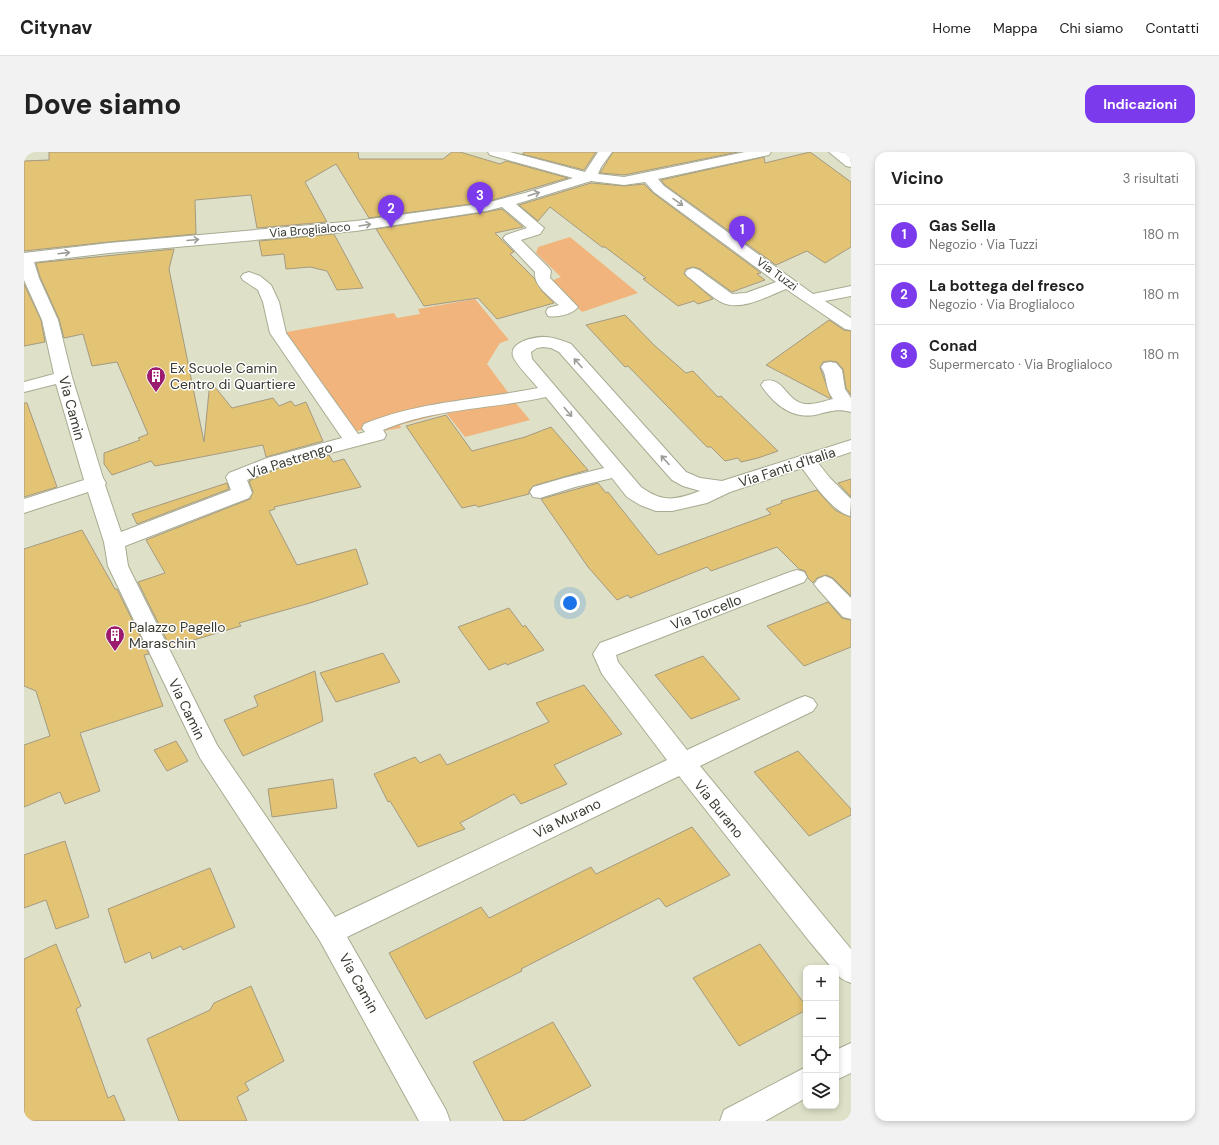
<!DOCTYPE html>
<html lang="it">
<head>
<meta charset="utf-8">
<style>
	body { margin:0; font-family:"DM Sans",sans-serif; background:#f2f2f2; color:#222 }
	.controls { position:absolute; right:12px; bottom:12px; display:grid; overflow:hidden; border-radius:8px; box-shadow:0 2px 6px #0003 }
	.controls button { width:36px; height:36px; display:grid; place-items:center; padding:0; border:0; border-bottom:1px solid #e0e0e0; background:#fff; color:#222; font:20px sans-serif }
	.you { position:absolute; left:546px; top:451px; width:14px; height:14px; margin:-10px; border:3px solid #fff; border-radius:50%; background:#1a73e8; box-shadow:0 0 0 6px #1a73e833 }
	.badge { display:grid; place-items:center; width:26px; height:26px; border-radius:50%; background:#7c3aed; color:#fff; font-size:13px; font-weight:700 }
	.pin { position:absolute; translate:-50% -33px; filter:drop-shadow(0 1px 2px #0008) }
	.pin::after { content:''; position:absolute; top:21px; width:14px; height:12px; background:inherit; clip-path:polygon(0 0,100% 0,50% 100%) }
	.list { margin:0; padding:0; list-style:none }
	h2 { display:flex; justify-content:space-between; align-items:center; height:52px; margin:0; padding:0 16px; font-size:17px }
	h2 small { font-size:13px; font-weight:400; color:#767676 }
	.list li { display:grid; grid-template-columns:26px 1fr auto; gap:12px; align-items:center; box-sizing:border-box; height:60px; padding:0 16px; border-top:1px solid #e0e0e0 }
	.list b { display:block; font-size:15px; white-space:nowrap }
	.list p { margin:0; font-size:13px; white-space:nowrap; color:#767676 }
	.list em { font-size:13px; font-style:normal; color:#767676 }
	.icon { flex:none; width:22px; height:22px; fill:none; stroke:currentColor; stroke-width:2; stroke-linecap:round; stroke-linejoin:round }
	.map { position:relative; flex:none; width:827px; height:969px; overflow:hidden; border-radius:12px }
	header { display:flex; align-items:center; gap:24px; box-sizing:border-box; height:56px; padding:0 20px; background:#fff; border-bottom:1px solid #e0e0e0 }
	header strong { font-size:19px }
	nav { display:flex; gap:22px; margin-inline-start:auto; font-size:14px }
	.intro { display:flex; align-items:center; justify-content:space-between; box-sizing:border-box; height:96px; padding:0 24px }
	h1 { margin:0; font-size:28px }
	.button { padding:10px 18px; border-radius:12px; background:#7c3aed; color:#fff; font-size:14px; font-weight:700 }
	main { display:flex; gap:24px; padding:0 24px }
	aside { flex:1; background:#fff; border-radius:12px; box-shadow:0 2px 6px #0003 }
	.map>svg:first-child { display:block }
	.green { fill:#f1b47d }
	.building { fill:#e3c374; stroke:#a49a82 }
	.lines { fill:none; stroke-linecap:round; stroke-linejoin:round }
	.minor-casing { stroke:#a8ab92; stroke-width:2 }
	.major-casing { stroke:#a8ab92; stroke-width:2 }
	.minor { fill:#fff; fill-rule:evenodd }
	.major { fill:#fff; fill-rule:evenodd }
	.oneway { stroke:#9c9d98 }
	.labels { text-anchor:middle; stroke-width:3; stroke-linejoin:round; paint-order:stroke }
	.far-street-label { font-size:12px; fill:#3a3b31; stroke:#fff }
	.poi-label { font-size:14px; fill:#3a3b31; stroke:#fff; text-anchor:start }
	.street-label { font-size:14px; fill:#3a3b31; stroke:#fff }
</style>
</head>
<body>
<header>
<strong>Citynav</strong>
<nav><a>Home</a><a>Mappa</a><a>Chi siamo</a><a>Contatti</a></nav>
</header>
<div class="intro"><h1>Dove siamo</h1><a class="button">Indicazioni</a></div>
<main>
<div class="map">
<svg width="827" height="969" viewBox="0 0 827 969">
	<rect width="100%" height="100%" fill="#dee1c7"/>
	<g class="green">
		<path d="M546,85L614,141L558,160L527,129L537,125L512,101L514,95Z"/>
		<path d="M451,147L485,188L476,191L463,212L486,243L329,280L257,181L370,161L373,166L396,162L394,157Z"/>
		<path d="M491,250L506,268L441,285L422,261L376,273L377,276L359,279L355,275L384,265Z"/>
	</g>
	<g class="building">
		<path d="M25,0H334L335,7H419L428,0H436L476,12L482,9L544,26L462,50L345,66L312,12L281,30L303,70L233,76L227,43L171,48L172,82L85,90L0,99V9L25,8Z"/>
		<path d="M501,0H572L560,18L498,2Z"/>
		<path d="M589,0H714L600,23L576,21Z"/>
		<path d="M786,0L827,30V95L801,111L783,99L752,113L641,33L637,28L740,5L741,11Z"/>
		<path d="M567,31L600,34L620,32L629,41L737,121L733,122L741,128L708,140L676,117L669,115L662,117L660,122L689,147L674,152L670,149L654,154L619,127L622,126L581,95H578L526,55L514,69L495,53Z"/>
		<path d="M478,57L499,75L471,81L490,100L486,102L510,126L518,139L530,151L473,167L454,146L400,154L352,77L462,60Z"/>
		<path d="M310,82L339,136L313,138L303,119L286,115L262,117L260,102L238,104L235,89Z"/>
		<path d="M150,97L145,117L180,290L186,229L208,256L249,246L255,254L267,249L271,254L282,250L299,289L242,305L239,293L131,314L127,309L88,323L80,312V301L116,288L114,286L124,282L93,210L68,214L59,182L40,186L35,167L16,125L12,111Z"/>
		<path d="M0,132L17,168L21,190L0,194Z"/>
		<path d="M601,163L630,193L662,221L669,219L694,245L697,244L754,299L734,306L717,310L714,306L701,309L687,295H683L604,214L601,215L562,173Z"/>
		<path d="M805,168L820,178L827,179V243L822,236L819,217L813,210L806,209L799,210L796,215L807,246H805L742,213Z"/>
		<path d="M0,251H3L33,335L0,345Z"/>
		<path d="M422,263L448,299L501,285L527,275L564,318L509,334L505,339V342L454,355L452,353L438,356L382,274Z"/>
		<path d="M305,303L309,310L320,307L337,335L250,355L251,357L245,359L273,413L332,397L344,432L286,451L215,471L217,474L146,495L114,430L141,421L122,388L226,347L229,340L225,329L257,315Z"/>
		<path d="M827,327V345L814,331Z"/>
		<path d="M203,331L205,337L113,372L108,362Z"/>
		<path d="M574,331L582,341L584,340L634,403L747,362L742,357L758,351L757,349L793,338L811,358L819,362L827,365V444L809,426L802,423L793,426L789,431L784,426L781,419L775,417L753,395L687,419L683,415L606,446L604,443L593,448L564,415L517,347Z"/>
		<path d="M58,378L91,437H93L125,502L120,503L139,554L56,581L76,639L41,652L36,640L0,655V593L26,584L12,539L0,534V397Z"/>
		<path d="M804,450L818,466L827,468V495L780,514L743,474Z"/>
		<path d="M485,456L499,475L501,473L520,498L483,513L482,511L465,518L434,475Z"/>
		<path d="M359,501L376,530L312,550L296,521Z"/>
		<path d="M679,504L716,547L667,567L631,523Z"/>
		<path d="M291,519L299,569L219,604L200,568L234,554L230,544Z"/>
		<path d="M560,533L598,582L530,613L543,632L497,652L490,642L436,671L441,677L394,695L366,649L364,650L350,622L391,605L396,611L416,602L423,613L525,570L512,551Z"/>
		<path d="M152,589L164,609L143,619L130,598Z"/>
		<path d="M774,599L827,657V663L785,684L730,620Z"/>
		<path d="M309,627L313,656L248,665L244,637Z"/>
		<path d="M668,675L706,723L642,755L635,746L497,817L498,819L402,867L365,801L457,755L465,766L567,715L572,722Z"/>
		<path d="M41,689L65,765L32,777L22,748L0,756V703Z"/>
		<path d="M186,716L211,775L159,798L157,794L128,807L126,800L101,811L84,757Z"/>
		<path d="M32,792L57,854L52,857L84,946L90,943L101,969H0V807Z"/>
		<path d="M736,792L782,854V858L715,894L669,826Z"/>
		<path d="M227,834L260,909L221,931L225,938L213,945L223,969H155L123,887L186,858L190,851Z"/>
		<path d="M529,870L567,934L499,969H480L449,910Z"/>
	</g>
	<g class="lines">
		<g class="minor-casing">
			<g id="minor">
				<path d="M464,0H486L561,20L574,0H588L577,15L574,22L600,25L721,0H747L745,3L740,4L634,27L640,34L789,142L827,134V144L801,149L827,166V178L821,177L762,137C744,144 718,159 699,151C688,146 674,132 663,124L661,121L663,118L669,116L675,118L708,142L722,141L752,130L630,40L621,30L600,33L567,29L492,52L520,76L516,82L497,88L525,116L527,119L526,126L554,155C549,162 533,166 524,164L522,160L524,156L535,153C526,145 509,133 511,120L479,86L482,83L503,76L478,55L462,59L332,79L85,101L10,110L15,126L34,168L48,225L79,326L82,331L81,333L97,380L207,338L202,325L205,321L243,306L318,286L246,181L239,150L234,138L219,128L217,125L219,122L225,120L236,124L247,133L255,150L262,181L334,282L341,280L338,276L340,272C396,249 456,248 514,236C508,228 492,213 489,204C485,189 513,184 523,185C531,186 540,189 547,192L662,320L676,326L698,329L827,288V300L794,311L806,326L827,347L826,364C808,359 789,331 778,316L706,340L683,351L648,359H632L616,353L603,345L588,326L551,335L516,346L509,345L506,340L509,335L540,326L580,316L522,245C468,257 410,256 359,278L362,283L360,287L257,314L223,328L228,341L225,346L101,394L104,414L193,593L311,765L643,608L578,522L569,502L576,491L766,420L773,418L780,420L783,425L780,430L592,503L594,510L663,598L773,547L781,544L789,547L793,553L789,559L676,614L827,797V831C819,828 812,825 812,816H808L786,790L655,624L323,785L422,958L426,969H395L296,789L176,606L84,414L80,390L64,340L0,361V347L60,328L32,232L0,240V230L30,222L18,168L0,128V101L85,91L332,69L462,51L501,41L549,26L466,3ZM519,195L527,196L535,200L648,328L659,334L676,339C652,348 639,351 617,335L508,207L507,200L513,196Z"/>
				<path d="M805,0H821L827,4V15L822,14Z"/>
				<path d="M806,210L812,211L818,218L821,237L827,246V260C813,256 804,260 791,263C767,267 749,251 737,233L740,229C760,224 762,250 781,252C790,253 800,249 809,247C800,235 804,224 797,215L800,211Z"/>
				<path d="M801,424L808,427L827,446V467L819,465L794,437L790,432L794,427Z"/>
			</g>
		</g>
		<g class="major-casing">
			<g id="major">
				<path d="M827,891V921L812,928V898Z"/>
				<path d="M782,915V946L741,969H696L700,958Z"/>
			</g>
		</g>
		<use href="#minor" class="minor"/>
		<use href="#major" class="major"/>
	</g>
	<defs><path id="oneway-shaft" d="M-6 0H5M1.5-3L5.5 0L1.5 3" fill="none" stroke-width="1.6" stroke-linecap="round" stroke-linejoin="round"/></defs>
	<g class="oneway">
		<use href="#oneway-shaft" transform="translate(510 42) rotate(-17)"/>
		<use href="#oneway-shaft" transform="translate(654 50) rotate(35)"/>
		<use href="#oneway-shaft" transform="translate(341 73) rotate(-9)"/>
		<use href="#oneway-shaft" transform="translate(169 88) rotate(-5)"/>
		<use href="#oneway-shaft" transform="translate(40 101) rotate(-7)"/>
		<use href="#oneway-shaft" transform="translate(554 211) rotate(-132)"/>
		<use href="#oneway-shaft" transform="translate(544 260) rotate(50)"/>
		<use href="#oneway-shaft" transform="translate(641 308) rotate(-132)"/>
	</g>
	<defs>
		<g id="building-pin" transform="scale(1)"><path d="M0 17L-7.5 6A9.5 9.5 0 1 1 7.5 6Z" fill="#9b1b6f" stroke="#fff"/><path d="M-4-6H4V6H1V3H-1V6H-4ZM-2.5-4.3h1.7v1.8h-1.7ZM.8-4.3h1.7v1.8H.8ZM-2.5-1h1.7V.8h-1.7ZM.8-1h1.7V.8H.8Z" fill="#fff"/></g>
	</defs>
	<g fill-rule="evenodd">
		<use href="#building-pin" x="132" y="224"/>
		<use href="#building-pin" x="91" y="483"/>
	</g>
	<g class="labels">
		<g class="far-street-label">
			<text transform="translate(286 78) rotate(-5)" y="4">Via Broglialoco</text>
			<text transform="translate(753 122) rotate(36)" y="4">Via Tuzzi</text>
		</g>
		<g class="poi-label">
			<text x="146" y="221">Ex Scuole Camin<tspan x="146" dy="16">Centro di Quartiere</tspan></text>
			<text x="105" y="480">Palazzo Pagello<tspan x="105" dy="16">Maraschin</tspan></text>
		</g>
		<g class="street-label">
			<text transform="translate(48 256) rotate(75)" y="5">Via Camin</text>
			<text transform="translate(266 308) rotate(-18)" y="5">Via Pastrengo</text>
			<text transform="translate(763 315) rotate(-18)" y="5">Via Fanti d'Italia</text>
			<text transform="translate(682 460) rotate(-21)" y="5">Via Torcello</text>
			<text transform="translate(163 557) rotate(64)" y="5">Via Camin</text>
			<text transform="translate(695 657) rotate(51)" y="5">Via Burano</text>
			<text transform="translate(543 666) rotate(-26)" y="5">Via Murano</text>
			<text transform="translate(335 831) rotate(61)" y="5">Via Camin</text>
		</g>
	</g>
</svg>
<div class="controls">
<button>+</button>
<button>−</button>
<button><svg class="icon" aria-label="locate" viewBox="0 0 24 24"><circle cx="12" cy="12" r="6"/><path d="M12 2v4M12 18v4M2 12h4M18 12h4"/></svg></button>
<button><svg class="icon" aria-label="layers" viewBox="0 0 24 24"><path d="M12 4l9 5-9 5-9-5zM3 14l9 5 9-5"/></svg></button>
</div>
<div class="you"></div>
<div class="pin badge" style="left:718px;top:97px">1</div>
<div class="pin badge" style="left:367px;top:76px">2</div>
<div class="pin badge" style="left:456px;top:63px">3</div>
</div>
<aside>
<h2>Vicino<small>3 risultati</small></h2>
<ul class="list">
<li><span class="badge">1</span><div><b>Gas Sella</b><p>Negozio · Via Tuzzi</p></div><em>180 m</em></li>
<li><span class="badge">2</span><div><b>La bottega del fresco</b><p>Negozio · Via Broglialoco</p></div><em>180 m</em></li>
<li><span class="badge">3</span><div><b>Conad</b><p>Supermercato · Via Broglialoco</p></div><em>180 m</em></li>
</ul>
</aside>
</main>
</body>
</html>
